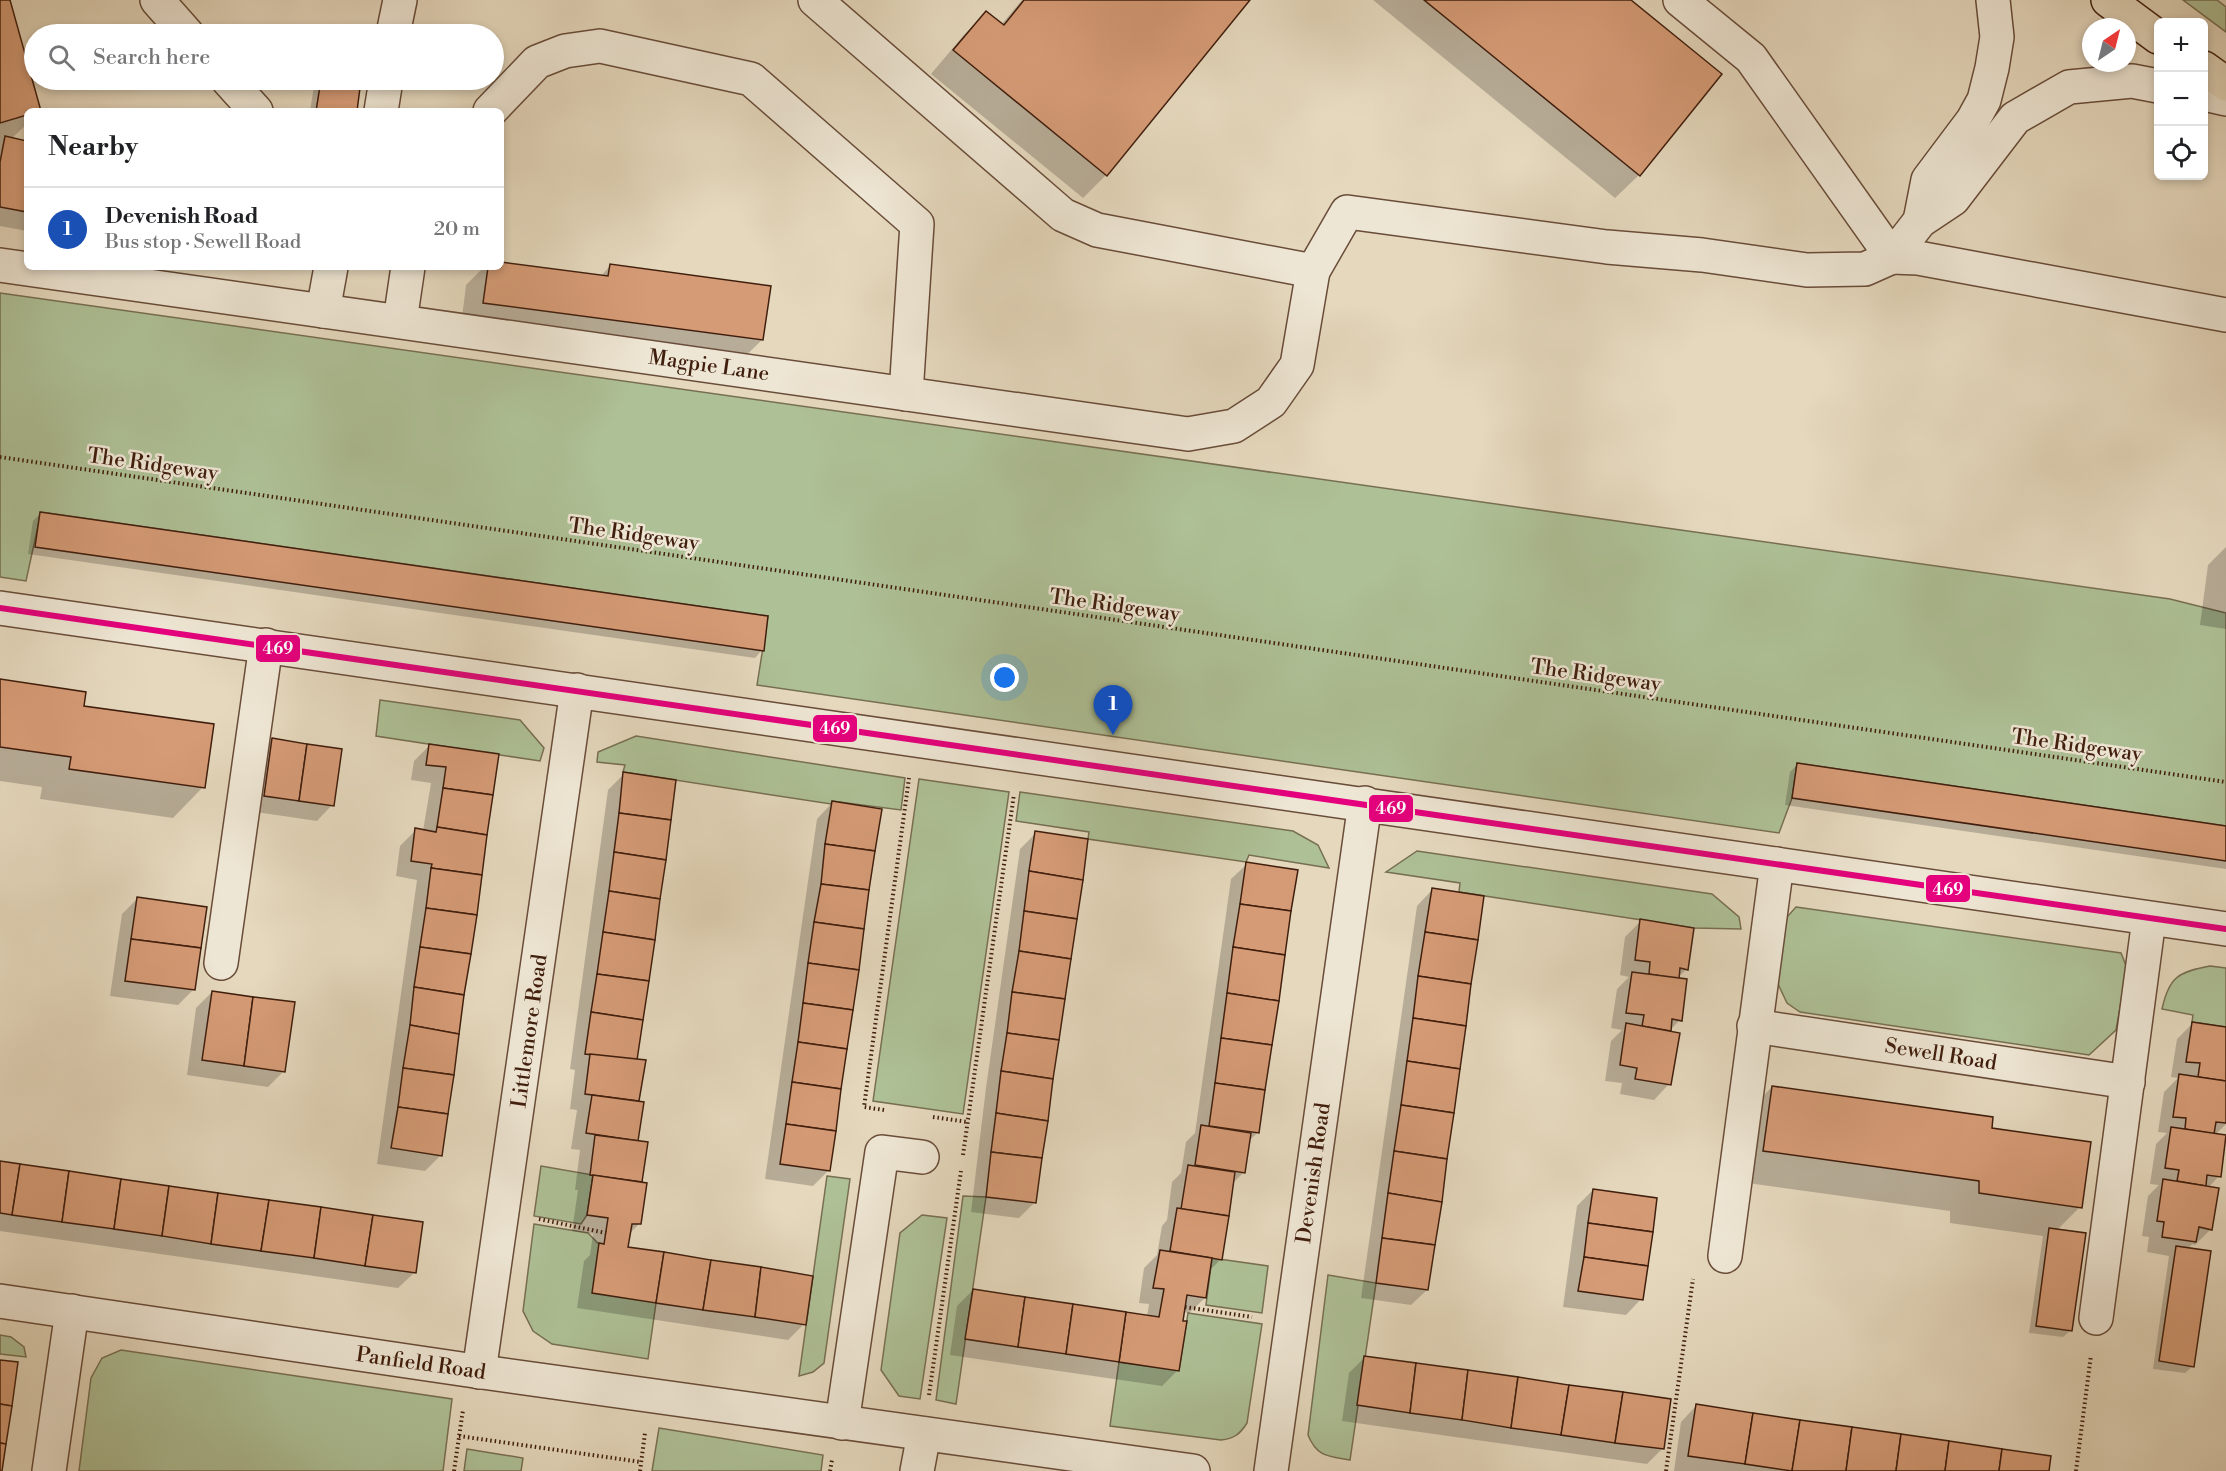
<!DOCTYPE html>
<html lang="en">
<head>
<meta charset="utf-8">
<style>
	body { margin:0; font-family:"Libre Bodoni",serif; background:#f2f2f2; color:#202124 }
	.controls { position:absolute; right:18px; top:18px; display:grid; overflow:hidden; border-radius:9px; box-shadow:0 3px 9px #0003 }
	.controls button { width:54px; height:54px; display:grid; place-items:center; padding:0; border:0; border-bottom:2px solid #e0e0e0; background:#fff; color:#202124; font:30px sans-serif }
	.compass { position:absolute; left:2082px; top:18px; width:54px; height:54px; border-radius:50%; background:#fff; box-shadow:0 3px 9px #0003; rotate:35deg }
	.you { position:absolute; left:1005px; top:678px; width:21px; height:21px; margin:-15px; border:4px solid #fff; border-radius:50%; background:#1a73e8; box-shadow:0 0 0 9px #1a73e833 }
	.badge { display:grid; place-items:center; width:39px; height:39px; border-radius:50%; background:#8f2418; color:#fff; font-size:20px; font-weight:700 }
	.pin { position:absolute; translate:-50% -50px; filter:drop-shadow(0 2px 3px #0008) }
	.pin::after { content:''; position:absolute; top:32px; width:21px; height:18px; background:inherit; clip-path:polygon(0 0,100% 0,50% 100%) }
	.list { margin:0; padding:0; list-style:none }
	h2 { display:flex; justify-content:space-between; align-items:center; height:78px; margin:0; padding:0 24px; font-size:26px }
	h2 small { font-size:20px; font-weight:400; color:#757577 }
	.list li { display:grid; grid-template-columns:39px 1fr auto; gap:18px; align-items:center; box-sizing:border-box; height:84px; padding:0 24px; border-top:2px solid #e0e0e0 }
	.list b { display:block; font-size:22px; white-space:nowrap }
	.list p { margin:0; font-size:20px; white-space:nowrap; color:#757577 }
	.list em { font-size:20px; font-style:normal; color:#757577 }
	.icon { flex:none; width:33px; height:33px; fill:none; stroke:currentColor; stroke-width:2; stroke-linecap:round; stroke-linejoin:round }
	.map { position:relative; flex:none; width:2226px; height:1471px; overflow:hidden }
	.search { position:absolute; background:#fff; box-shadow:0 3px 9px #0003; left:24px; top:24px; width:480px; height:66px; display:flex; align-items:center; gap:15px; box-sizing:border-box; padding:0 21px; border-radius:33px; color:#757577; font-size:22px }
	.panel { position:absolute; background:#fff; box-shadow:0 3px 9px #0003; left:24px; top:108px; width:480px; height:162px; border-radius:9px }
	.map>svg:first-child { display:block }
	.green { fill:#aec096; stroke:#776f52; stroke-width:1.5 }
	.shadow { fill:#0003 }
	.building { fill:#d59b76; stroke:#401e0d; stroke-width:1.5 }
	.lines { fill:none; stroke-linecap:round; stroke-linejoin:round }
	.minor-casing { stroke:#694c39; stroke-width:36 }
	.major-casing { stroke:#401e0d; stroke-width:36 }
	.path { stroke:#401e0d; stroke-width:4; stroke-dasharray:1.5 3; stroke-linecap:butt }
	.minor { stroke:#eee6d4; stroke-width:33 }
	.major { stroke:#e5d8bd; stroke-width:33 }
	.bus-1-casing { stroke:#eee6d4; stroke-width:10 }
	.bus-1 { stroke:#e5007d; stroke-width:6 }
	.labels { text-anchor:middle; stroke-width:5; stroke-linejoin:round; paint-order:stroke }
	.street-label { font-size:21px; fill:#401e0d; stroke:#eee6d4 }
	.line-badge { stroke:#eee6d4; stroke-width:2 }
	.badge-label { font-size:16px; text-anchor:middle; font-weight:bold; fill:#fff }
</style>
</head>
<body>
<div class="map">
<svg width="2226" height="1471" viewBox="0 0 2226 1471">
	<rect width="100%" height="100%" fill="#e5d8bd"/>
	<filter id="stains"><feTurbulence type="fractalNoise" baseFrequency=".00333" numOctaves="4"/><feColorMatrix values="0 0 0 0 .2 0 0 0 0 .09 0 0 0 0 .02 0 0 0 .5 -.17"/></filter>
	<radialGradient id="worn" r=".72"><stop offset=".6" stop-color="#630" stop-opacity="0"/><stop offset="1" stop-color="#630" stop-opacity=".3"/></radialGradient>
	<g class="green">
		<path d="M2183,0H2217L2226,7V32Z"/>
		<path d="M0,293L2170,599L2226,613V826L1797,763L1792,798L1779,833L757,685L768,616L41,512L26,581L0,577Z"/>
		<path d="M380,700L520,720L544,748L540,761L376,736Z"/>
		<path d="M636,736L905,778L901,810L832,801L831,804L623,772L625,765L597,762L598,752Z"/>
		<path d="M919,779L1009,792L963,1114L873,1101Z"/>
		<path d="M1020,792L1293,831L1318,845L1329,868L1249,855L1246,862L1088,839L1089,832L1016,821Z"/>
		<path d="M1417,851L1712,894L1739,917L1741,929L1694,928L1459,892L1460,883L1386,872Z"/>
		<path d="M1796,907L2121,953L2127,968L2116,1030L2089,1055L1800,1012L1787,1003L1777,982L1787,917Z"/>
		<path d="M2210,966L2226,968V1027L2192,1022L2193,1015L2162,1009C2169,977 2178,972 2210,966Z"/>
		<path d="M541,1166L593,1175L587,1215L581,1224L534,1216Z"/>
		<path d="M827,1176L850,1179L824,1363L813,1372L799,1376Z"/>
		<path d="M963,1196L986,1197L956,1404L936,1400Z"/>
		<path d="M922,1215L947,1218L920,1399L899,1396L881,1370L900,1233Z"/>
		<path d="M534,1224L588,1233L656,1303L648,1359L552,1344L533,1331L523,1311Z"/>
		<path d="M1212,1258L1268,1266L1262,1313L1206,1305Z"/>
		<path d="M1328,1275L1376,1283L1350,1460C1328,1456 1317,1457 1308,1435Z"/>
		<path d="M1188,1313L1262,1324L1247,1423C1240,1434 1234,1439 1221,1440L1110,1426L1119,1362L1179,1370Z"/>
		<path d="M0,1335L11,1337L24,1347L26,1357L0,1354Z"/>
		<path d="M121,1350L452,1399L443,1471H79L91,1378L102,1358Z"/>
		<path d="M659,1428L823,1455L821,1471H652Z"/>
		<path d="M467,1449L523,1458L521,1471H464Z"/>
	</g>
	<g class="shadow">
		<path d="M0,0H8L27,111V124L11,139L27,142V231L0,226Z"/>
		<path d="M1022,0H1249L1106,175L1083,198L931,74L963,36L986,13L1001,25Z"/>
		<path d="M1373,0H1629L1639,175L1615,198Z"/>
		<path d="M315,80H360L356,111H310Z"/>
		<path d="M501,263L600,277L610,266L762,340L738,363L461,326L466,285L484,267H501Z"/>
		<path d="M41,513L762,650L755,658L28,554L33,521Z"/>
		<path d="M2226,547V629L2200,625L2208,565Z"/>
		<path d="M0,681L82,707L203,787L173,818L40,799L42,787L0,781Z"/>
		<path d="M272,740L332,805L317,821L249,811L256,756Z"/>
		<path d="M430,745L498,756L441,1155L425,1171L377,1164L417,880L396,876L400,846L416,830L423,831L431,783L411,780L414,761Z"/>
		<path d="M1797,765L2226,827V869L1785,805L1790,772Z"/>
		<path d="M624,774L636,1062L644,1061L637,1102V1142L647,1143L641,1184L639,1224L629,1234L627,1248L804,1324L788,1340L577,1308L584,1261L590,1255L593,1234L572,1231L578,1190H575L580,1150L571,1149L577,1110L570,1109L575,1070L570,1069L608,790Z"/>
		<path d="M832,803L881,810L829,1170L813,1186L765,1179L817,819Z"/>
		<path d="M1036,833L1035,1202L1019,1218L971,1212L986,1088L1020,849Z"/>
		<path d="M1247,864L1258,1132L1248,1142L1243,1173L1232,1184L1221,1259L1209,1271L1205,1298L1189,1313L1183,1312L1178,1370L1162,1386L950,1355L957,1306L973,1290L1147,1317L1149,1304L1139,1303L1144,1268L1157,1255L1162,1226L1167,1220L1172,1182L1181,1173L1186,1142L1195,1133L1231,879Z"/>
		<path d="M1432,890L1427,1290L1411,1305L1361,1298L1417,906Z"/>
		<path d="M138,898L193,990L178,1005L110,996L122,914Z"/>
		<path d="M1641,921L1687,969L1677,978L1680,1020L1668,1032L1669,1084L1654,1100L1620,1094L1622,1083L1605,1081L1611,1041L1622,1030L1611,1028L1617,989L1629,977L1620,975L1625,937Z"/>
		<path d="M212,992L284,1071L268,1087L187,1075L196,1008Z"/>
		<path d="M2192,1024L2226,1028V1124L2215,1135L2219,1176L2208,1188L2211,1229L2195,1245L2192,1244L2188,1249L2193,1366L2185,1373L2153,1369L2169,1256L2147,1252L2149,1237L2142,1236L2148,1196L2159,1185L2150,1184L2156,1144L2167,1133L2158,1132L2164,1092L2178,1078L2171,1077L2177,1039Z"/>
		<path d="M1772,1087L1990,1129L2080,1207L2057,1230L2071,1330L2063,1337L2029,1333L2043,1236L1950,1223V1211L1733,1181L1742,1117Z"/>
		<path d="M0,1163L414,1273L398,1288L0,1231Z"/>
		<path d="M1593,1190L1641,1299L1626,1315L1563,1307L1577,1206Z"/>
		<path d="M1365,1357L1662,1449L1647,1464L1342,1421L1349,1373Z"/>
		<path d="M1696,1406L2047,1471H1674L1681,1422Z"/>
	</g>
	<g class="building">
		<path d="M0,0H10L41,111H27V115L0,123Z"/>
		<path d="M1024,0H1250L1107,176L953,50L986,11L1004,25Z"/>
		<path d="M1424,0H1631L1722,74L1640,176Z"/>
		<path d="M321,80H361L357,111H316Z"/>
		<path d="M5,136L27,141V212L0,207V162Z"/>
		<path d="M501,262L608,276L610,264L771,286L763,340L483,303L488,267H501Z"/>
		<path d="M40,512L768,616L764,651L35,547Z"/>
		<path d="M0,679L86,692L84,706L214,724L205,788L69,769L71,757L0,747Z"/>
		<path d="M272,738L307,744L299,801L264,796Z"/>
		<path d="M307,744L342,749L334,806L299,801Z"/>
		<path d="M429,744L499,754L493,795L443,788L446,767L426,765Z"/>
		<path d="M1797,763L2226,826V861L1792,798Z"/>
		<path d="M623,772L676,780L671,820L619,813Z"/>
		<path d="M443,788L493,795L487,835L437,827Z"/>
		<path d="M832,801L882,809L875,851L825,844Z"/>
		<path d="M619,813L671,820L666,860L614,852Z"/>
		<path d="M437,827L487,835L482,875L431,868L432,864L411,861L415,828L436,832Z"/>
		<path d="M1035,831L1088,839L1083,880L1029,871Z"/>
		<path d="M825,844L875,851L869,890L821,884Z"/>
		<path d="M614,852L666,860L660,899L609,891Z"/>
		<path d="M1246,862L1298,870L1291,911L1240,904Z"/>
		<path d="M431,868L482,875L477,915L426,908Z"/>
		<path d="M1029,871L1083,880L1077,919L1024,911Z"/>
		<path d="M821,884L869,890L864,929L814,922Z"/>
		<path d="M1432,888L1484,896L1478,940L1425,932Z"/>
		<path d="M609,891L660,899L655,940L603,932Z"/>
		<path d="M137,897L207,907L201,948L131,939Z"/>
		<path d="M1240,904L1291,911L1285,955L1233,947Z"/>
		<path d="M426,908L477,915L471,954L420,947Z"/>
		<path d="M1024,911L1077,919L1071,959L1019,951Z"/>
		<path d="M1640,919L1694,928L1688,970L1680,968L1679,979L1649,974L1650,962L1635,960Z"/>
		<path d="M814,922L864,929L859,970L808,963Z"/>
		<path d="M603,932L655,940L649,981L597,974Z"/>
		<path d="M1425,932L1478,940L1471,984L1418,976Z"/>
		<path d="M131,939L201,948L195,990L125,981Z"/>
		<path d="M420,947L471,954L464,995L414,987Z"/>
		<path d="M1233,947L1285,955L1279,1001L1227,993Z"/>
		<path d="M1019,951L1071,959L1065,999L1012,992Z"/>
		<path d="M808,963L859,970L853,1010L803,1003Z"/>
		<path d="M1632,972L1687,979L1682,1021L1672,1019L1671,1031L1642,1026L1644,1015L1626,1013Z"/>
		<path d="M597,974L649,981L643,1020L591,1012Z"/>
		<path d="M1418,976L1471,984L1466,1026L1413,1018Z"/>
		<path d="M414,987L464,995L459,1034L410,1025Z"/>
		<path d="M212,991L253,997L244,1066L202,1060Z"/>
		<path d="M1012,992L1065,999L1059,1040L1007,1033Z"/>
		<path d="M1227,993L1279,1001L1272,1045L1221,1038Z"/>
		<path d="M253,997L295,1002L285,1072L244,1066Z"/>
		<path d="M803,1003L853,1010L847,1049L798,1042Z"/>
		<path d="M591,1012L643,1020L637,1060L585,1054Z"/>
		<path d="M1413,1018L1466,1026L1460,1069L1407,1061Z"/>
		<path d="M2192,1022L2226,1027V1081L2198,1077L2200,1063L2186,1062Z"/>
		<path d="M1626,1023L1680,1033L1671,1085L1635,1079L1637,1068L1620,1065Z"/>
		<path d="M410,1025L459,1034L454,1075L403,1068Z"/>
		<path d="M1007,1033L1059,1040L1053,1079L1001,1071Z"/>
		<path d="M1221,1038L1272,1045L1265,1090L1215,1083Z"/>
		<path d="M798,1042L847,1049L841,1089L792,1082Z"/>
		<path d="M590,1054L646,1060L639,1101L585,1094Z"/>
		<path d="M1407,1061L1460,1069L1454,1113L1401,1105Z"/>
		<path d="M403,1068L454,1075L448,1114L398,1107Z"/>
		<path d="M1001,1071L1053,1079L1048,1121L996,1113Z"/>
		<path d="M2179,1074L2226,1081V1123L2216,1122L2214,1134L2185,1129L2186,1118L2173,1117Z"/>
		<path d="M792,1082L841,1089L836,1131L786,1124Z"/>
		<path d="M1215,1083L1265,1090L1259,1133L1209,1126Z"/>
		<path d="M1772,1086L1993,1117L1992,1128L2091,1142L2082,1208L1979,1193V1181L1763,1151Z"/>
		<path d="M592,1095L644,1102L638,1141L586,1133Z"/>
		<path d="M1401,1105L1454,1113L1447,1159L1394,1151Z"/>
		<path d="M398,1107L448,1114L442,1156L391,1148Z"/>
		<path d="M996,1113L1048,1121L1042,1158L991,1152Z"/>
		<path d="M786,1124L836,1131L830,1171L780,1164Z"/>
		<path d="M1201,1125L1251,1133L1245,1173L1195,1165Z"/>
		<path d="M2171,1127L2226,1135L2221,1177L2207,1175L2206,1186L2177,1181L2179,1170L2165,1168Z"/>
		<path d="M595,1135L648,1142L642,1182L590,1175Z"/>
		<path d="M1394,1151L1447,1159L1442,1202L1388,1193Z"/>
		<path d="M991,1152L1042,1158L1036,1203L986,1197Z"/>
		<path d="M0,1161L20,1164L12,1215L0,1213Z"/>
		<path d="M20,1164L69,1171L62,1222L12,1215Z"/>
		<path d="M1188,1165L1235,1172L1229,1216L1181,1209Z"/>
		<path d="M69,1171L121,1179L114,1229L62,1222Z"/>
		<path d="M593,1175L647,1183L641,1224H632L628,1247L664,1252L656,1303L592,1293L599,1243L604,1244L608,1218L587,1215Z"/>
		<path d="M121,1179L169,1186L162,1236L114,1229Z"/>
		<path d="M2163,1179L2219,1188L2212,1230L2199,1227L2196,1242L2162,1237L2164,1222L2157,1221Z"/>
		<path d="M169,1186L218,1193L211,1244L162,1236Z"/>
		<path d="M1593,1189L1657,1198L1653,1232L1588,1223Z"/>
		<path d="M218,1193L269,1200L261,1251L211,1244Z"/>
		<path d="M1388,1193L1442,1202L1435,1245L1382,1238Z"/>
		<path d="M269,1200L321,1207L314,1258L261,1251Z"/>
		<path d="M321,1207L373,1215L365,1266L314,1258Z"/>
		<path d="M1177,1208L1229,1216L1222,1260L1170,1251Z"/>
		<path d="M373,1215L423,1222L416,1273L365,1266Z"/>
		<path d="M1588,1223L1653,1232L1648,1266L1584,1257Z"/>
		<path d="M2049,1228L2086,1233L2072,1331L2036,1326Z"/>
		<path d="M1382,1238L1435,1245L1428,1290L1376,1283Z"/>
		<path d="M2176,1246L2211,1251L2194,1367L2159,1361Z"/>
		<path d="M1160,1250L1212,1258L1206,1298L1187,1295L1183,1321H1187L1179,1371L1119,1362L1126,1312L1159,1317L1164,1289L1153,1288Z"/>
		<path d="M664,1252L711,1260L703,1310L656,1303Z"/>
		<path d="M1584,1257L1648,1266L1643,1300L1578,1291Z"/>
		<path d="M711,1260L761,1267L755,1317L703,1310Z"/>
		<path d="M761,1267L813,1276L806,1325L755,1317Z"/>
		<path d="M973,1289L1025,1297L1018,1347L965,1339Z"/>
		<path d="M1025,1297L1073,1304L1066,1354L1018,1347Z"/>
		<path d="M1073,1304L1126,1312L1119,1362L1066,1354Z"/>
		<path d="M1364,1356L1416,1363L1410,1413L1357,1405Z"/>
		<path d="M0,1360L18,1362L12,1406L0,1404Z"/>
		<path d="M1416,1363L1468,1370L1462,1420L1410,1413Z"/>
		<path d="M1468,1370L1518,1377L1511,1428L1462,1420Z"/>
		<path d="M1518,1377L1569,1385L1561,1435L1511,1428Z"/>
		<path d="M1569,1385L1623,1392L1615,1443L1561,1435Z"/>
		<path d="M1623,1392L1671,1399L1664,1449L1615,1443Z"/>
		<path d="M0,1404L12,1406L6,1444L0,1443Z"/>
		<path d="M1696,1404L1753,1413L1745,1464L1688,1456Z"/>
		<path d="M1753,1413L1800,1420L1792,1471L1745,1464Z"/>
		<path d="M1800,1420L1852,1427L1846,1471H1792Z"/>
		<path d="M1852,1427L1901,1434L1896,1471H1846Z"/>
		<path d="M1901,1434L1949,1441L1945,1471H1896Z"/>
		<path d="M1949,1441L2002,1449L1999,1471H1945Z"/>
		<path d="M0,1443L6,1444L2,1471H0Z"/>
		<path d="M2002,1449L2051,1456L2049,1471H1999Z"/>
	</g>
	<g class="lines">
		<g class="minor-casing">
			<g id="minor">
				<path d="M157,0L187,34"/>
				<path d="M815,0L1063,215L1097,230L1313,271L1347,212L1607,247L1702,255L1807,270L1865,269L1892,257L1920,221L1953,199L2015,118L2069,87L2132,81L2158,86"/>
				<path d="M1680,0L1751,58L1892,257L1918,258L2226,315"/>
				<path d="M393,34L400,0"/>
				<path d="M228,80L256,111"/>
				<path d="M2204,94L2226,99"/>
				<path d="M381,111L386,80"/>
				<path d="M490,111L537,62L565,51L600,46L751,79L917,224L906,394"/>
				<path d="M1920,221L1928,180L1973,120L1984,100L1992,68L1997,37L1993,0"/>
				<path d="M0,265L1188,434L1234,426L1271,402L1297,365L1313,271"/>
				<path d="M323,311L331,267"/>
				<path d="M400,321L408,267"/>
				<path d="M0,608L2226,929"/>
				<path d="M221,963L266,645"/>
				<path d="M1754,1026L2128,1082"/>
				<path d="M1725,1256L1777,864"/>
				<path d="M0,1301L468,1370L1193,1471"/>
				<path d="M2096,1318L2149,919"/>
				<path d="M479,1372L577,690"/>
				<path d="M842,1423L882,1152L922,1157"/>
				<path d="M49,1471L72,1311"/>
				<path d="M917,1471L924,1434"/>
				<path d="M1271,1471L1365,803"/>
			</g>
		</g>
		<g class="major-casing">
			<g id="major">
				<path d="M2108,0L2158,37"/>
				<path d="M2204,68L2226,84"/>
			</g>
		</g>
		<g class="path">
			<path d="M0,457L2226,782"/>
			<path d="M884,1110L864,1107L909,778"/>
			<path d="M933,1117L968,1122"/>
			<path d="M963,1155L1014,794"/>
			<path d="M539,1219L606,1233"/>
			<path d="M1185,1307L1252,1317"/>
			<path d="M929,1395L961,1171"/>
			<path d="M459,1436L641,1462"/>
			<path d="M454,1471L463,1410"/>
			<path d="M640,1471L645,1433"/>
			<path d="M830,1471L832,1460"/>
			<path d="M1666,1471L1693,1279"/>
			<path d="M2076,1471L2091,1355"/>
		</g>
		<use href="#minor" class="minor"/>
		<use href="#major" class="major"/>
		<g class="bus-1-casing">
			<path id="bus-1" d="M0,608L2226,929"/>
		</g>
		<use href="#bus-1" class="bus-1"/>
	</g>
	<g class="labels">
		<g class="street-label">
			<text transform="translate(709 365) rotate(8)" y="7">Magpie Lane</text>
			<text transform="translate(153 464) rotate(8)" y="7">The Ridgeway</text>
			<text transform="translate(634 534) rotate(8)" y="7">The Ridgeway</text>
			<text transform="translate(1115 605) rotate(8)" y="7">The Ridgeway</text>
			<text transform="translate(1596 675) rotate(8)" y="7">The Ridgeway</text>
			<text transform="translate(2077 745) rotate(8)" y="7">The Ridgeway</text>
			<text transform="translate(529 1031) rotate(-82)" y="7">Littlemore Road</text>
			<text transform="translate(1941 1054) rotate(9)" y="7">Sewell Road</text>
			<text transform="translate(1313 1173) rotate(-82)" y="7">Devenish Road</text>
			<text transform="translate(421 1363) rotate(8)" y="7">Panfield Road</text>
		</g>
	</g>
	<g class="line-badge">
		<rect x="255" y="634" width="46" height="29" rx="6" fill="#e5007d"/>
		<rect x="812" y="714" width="46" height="29" rx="6" fill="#e5007d"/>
		<rect x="1368" y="794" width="46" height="29" rx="6" fill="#e5007d"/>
		<rect x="1925" y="874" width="46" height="29" rx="6" fill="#e5007d"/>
	</g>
	<g class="badge-label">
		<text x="278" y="654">469</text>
		<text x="835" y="734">469</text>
		<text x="1391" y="814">469</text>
		<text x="1948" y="895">469</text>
	</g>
	<rect width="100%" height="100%" filter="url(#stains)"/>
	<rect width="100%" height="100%" fill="url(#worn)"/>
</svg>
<div class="controls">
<button>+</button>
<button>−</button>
<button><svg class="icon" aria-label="locate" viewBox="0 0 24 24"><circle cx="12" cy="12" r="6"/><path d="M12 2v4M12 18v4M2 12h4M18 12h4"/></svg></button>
</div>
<svg class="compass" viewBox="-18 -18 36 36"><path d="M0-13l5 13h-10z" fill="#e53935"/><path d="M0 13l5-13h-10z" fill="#757577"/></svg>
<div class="you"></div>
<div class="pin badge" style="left:1113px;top:735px;background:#1a4fb4">1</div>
<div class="search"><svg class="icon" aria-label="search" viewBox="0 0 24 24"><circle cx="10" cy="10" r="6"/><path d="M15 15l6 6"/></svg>Search here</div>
<section class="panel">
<h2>Nearby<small></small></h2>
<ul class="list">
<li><span class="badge" style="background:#1a4fb4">1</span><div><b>Devenish Road</b><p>Bus stop · Sewell Road</p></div><em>20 m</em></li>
</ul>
</section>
</div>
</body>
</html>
